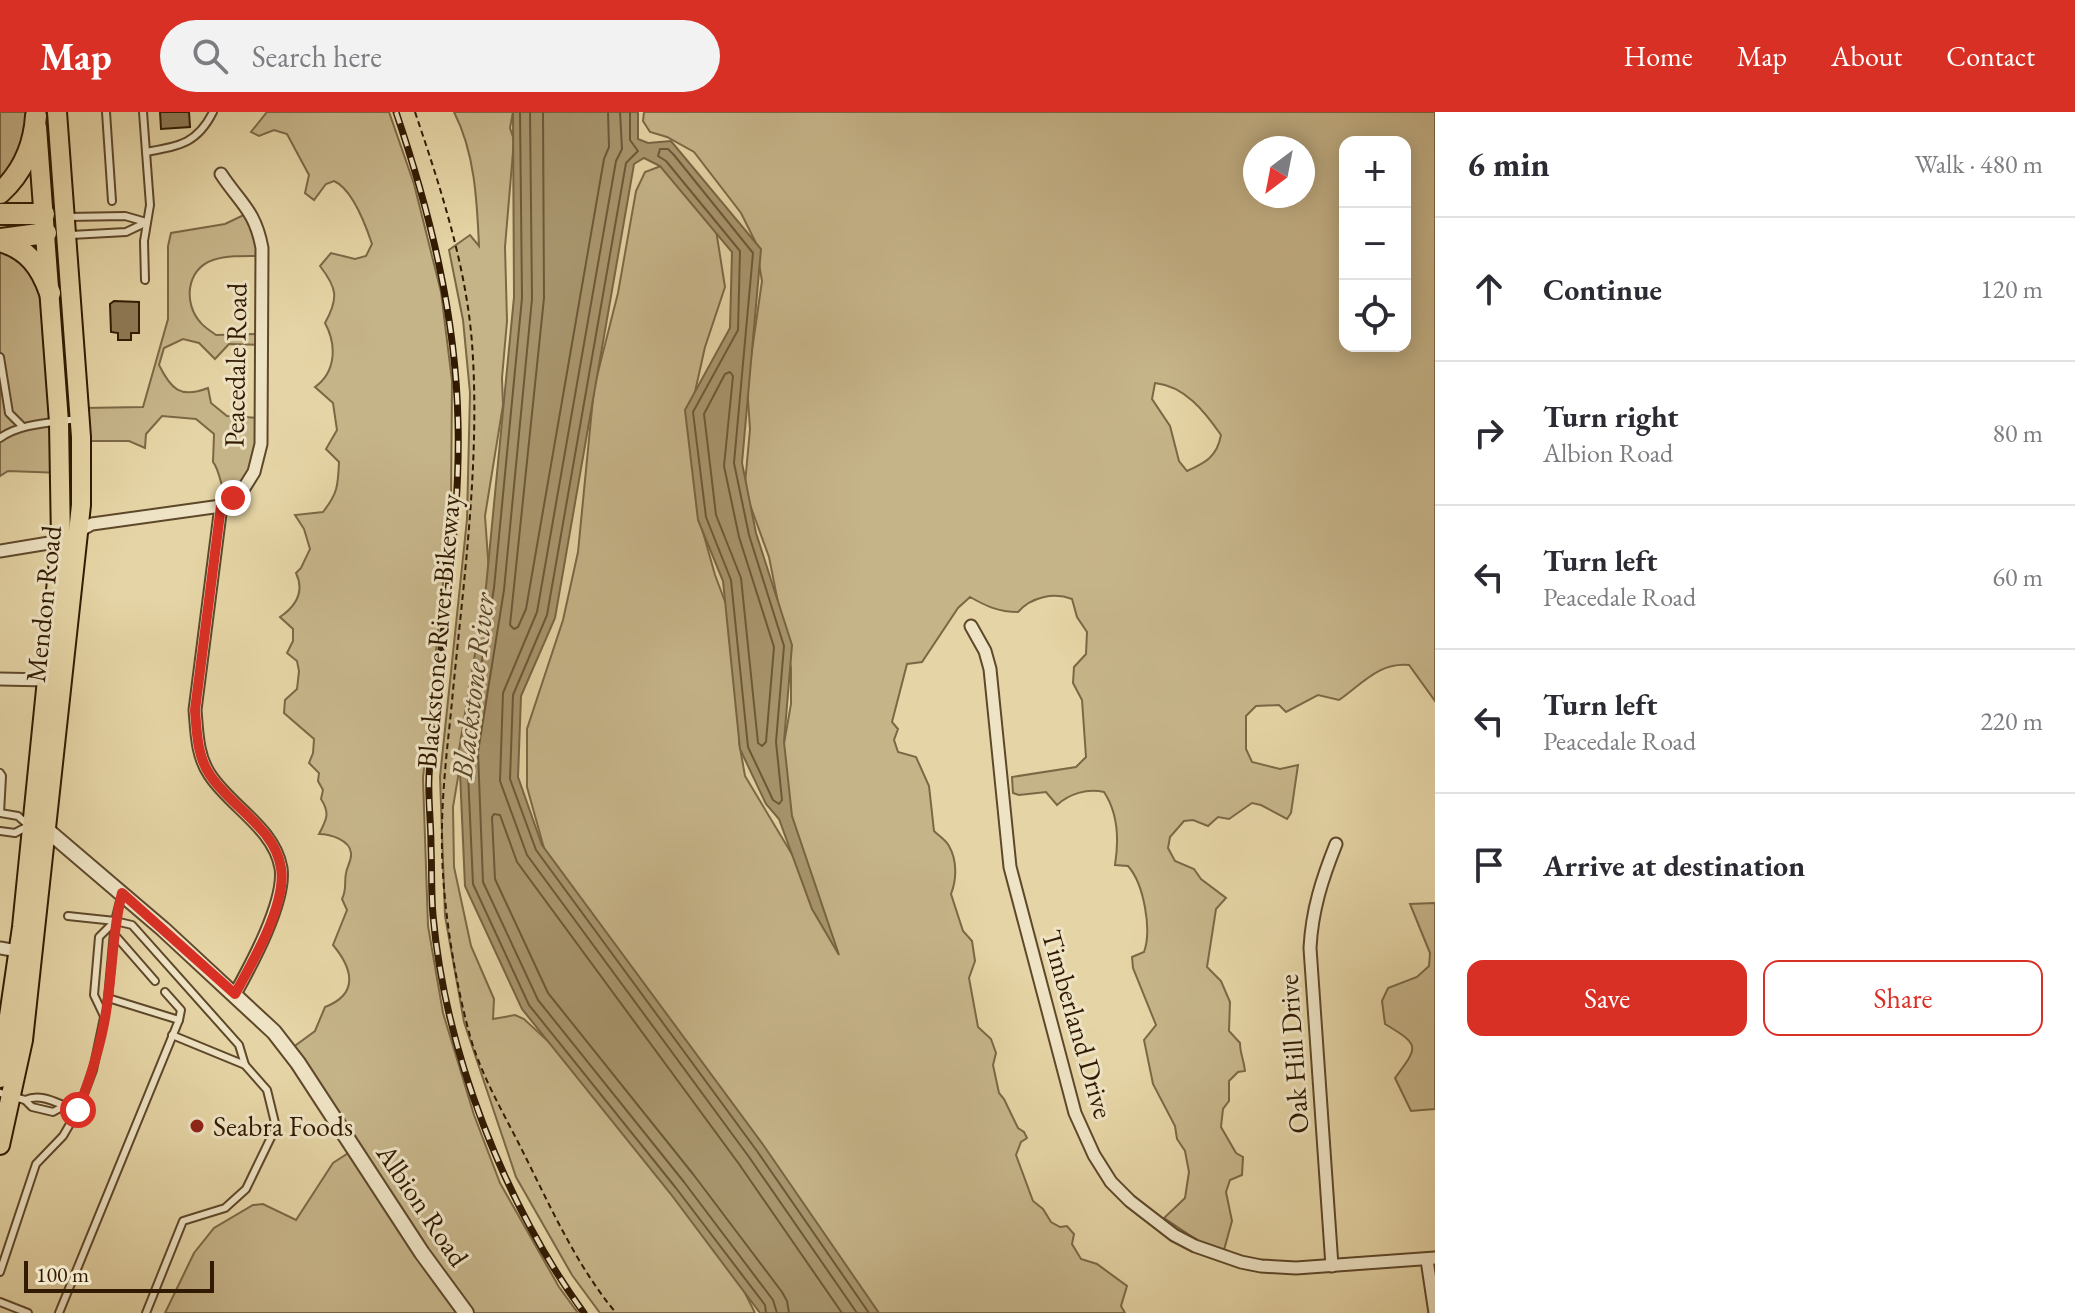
<!DOCTYPE html>
<html lang="en">
<head>
<meta charset="utf-8">
<style>
	body { margin:0; font-family:"EB Garamond",serif; background:#f2f2f3; color:#2b2b33 }
	.controls { position:absolute; right:24px; top:24px; display:grid; overflow:hidden; border-radius:16px; box-shadow:0 4px 20px #0003 }
	.controls button { width:72px; height:72px; display:grid; place-items:center; padding:0; border:0; border-bottom:2px solid #e1e1e2; background:#fff; color:#2b2b33; font:40px sans-serif }
	.compass { position:absolute; left:1243px; top:24px; width:72px; height:72px; border-radius:50%; background:#fff; box-shadow:0 4px 20px #0003; rotate:212deg }
	.scale { position:absolute; left:24px; bottom:20px; width:190px; box-sizing:border-box; padding-left:8px; border:4px solid #311a01; border-top:0; font-size:22px; line-height:28px; white-space:nowrap; color:#311a01; -webkit-text-stroke:6px #eee3c4; paint-order:stroke }
	.stop { position:absolute; width:24px; height:24px; margin:-18px; border:6px solid #d93025; border-radius:50%; background:#fff }
	.stop.end { background:#d93025; border-color:#fff; box-shadow:0 2px 8px #0008 }
	.list { margin:0; padding:0; list-style:none }
	h2 { display:flex; justify-content:space-between; align-items:center; height:104px; margin:0; padding:0 32px; font-size:34px }
	h2 small { font-size:26px; font-weight:400; color:#7c7c81 }
	.list li { display:grid; grid-template-columns:52px 1fr auto; gap:24px; align-items:center; box-sizing:border-box; height:144px; padding:0 32px; border-top:2px solid #e1e1e2 }
	.list b { display:block; font-size:30px; white-space:nowrap }
	.list p { margin:0; font-size:26px; white-space:nowrap; color:#7c7c81 }
	.list em { font-size:26px; font-style:normal; color:#7c7c81 }
	.actions { display:flex; gap:16px; padding:24px 32px }
	.actions a { flex:1; padding:18px 0; border:2px solid #d93025; border-radius:16px; text-align:center; font-size:28px; color:#d93025 }
	.actions .main { background:#d93025; color:#fff }
	.icon { flex:none; width:44px; height:44px; fill:none; stroke:currentColor; stroke-width:2; stroke-linecap:round; stroke-linejoin:round }
	.map { position:relative; flex:none; width:1435px; height:1201px; overflow:hidden }
	header { display:flex; align-items:center; gap:48px; box-sizing:border-box; height:112px; padding:0 40px; background:#d93025; color:#fff }
	header strong { font-size:38px }
	nav { display:flex; gap:44px; margin-inline-start:auto; font-size:28px }
	.search { width:560px; height:72px; background:#f2f2f3; display:flex; align-items:center; gap:20px; box-sizing:border-box; padding:0 28px; border-radius:44px; color:#7c7c81; font-size:30px }
	main { display:flex }
	aside { flex:1; background:#fff }
	.map>svg:first-child { display:block }
	.green { fill:#c6b489; stroke:#7c6745; stroke-width:2; fill-rule:evenodd }
	.water { fill:#a8956d; stroke:#786442; stroke-width:2 }
	.lines { fill:none; stroke-linecap:round; stroke-linejoin:round }
	.shore { stroke:#6c5837; stroke-width:2 }
	.building { fill:#8f7b56; stroke:#311a01; stroke-width:2 }
	.service-casing { stroke:#5e482a; stroke-width:10 }
	.minor-casing { stroke:#5e482a; stroke-width:15 }
	.tertiary-casing { stroke:#5e482a; stroke-width:18 }
	.primary-casing { stroke:#311a01; stroke-width:22 }
	.motorway-casing { stroke:#311a01; stroke-width:24 }
	.path { stroke:#311a01; stroke-width:2; stroke-dasharray:6 4; stroke-linecap:butt }
	.service { stroke:#eee3c4; stroke-width:6 }
	.minor { stroke:#eee3c4; stroke-width:11 }
	.tertiary { stroke:#eee3c4; stroke-width:14 }
	.primary { stroke:#e5d4a5; stroke-width:18 }
	.motorway { stroke:#e5d4a5; stroke-width:20 }
	.rail-casing { stroke:#311a01; stroke-width:7 }
	.rail { stroke:#eee3c4; stroke-width:4; stroke-dasharray:12; stroke-linecap:butt }
	.route { stroke:#d93025; stroke-width:10 }
	.poi-dot { fill:#8f2418; stroke:#eee3c4; stroke-width:3 }
	.labels { text-anchor:middle; stroke-width:6; stroke-linejoin:round; paint-order:stroke }
	.street-label { font-size:28px; fill:#311a01; stroke:#eee3c4 }
	.poi-label { font-size:28px; fill:#311a01; stroke:#eee3c4; text-anchor:start }
	.water-label { font-size:30px; font-style:italic; fill:#5b4527; stroke:#eee3c4 }
</style>
</head>
<body>
<header>
<strong>Map</strong>
<div class="search"><svg class="icon" aria-label="search" viewBox="0 0 24 24"><circle cx="10" cy="10" r="6"/><path d="M15 15l6 6"/></svg>Search here</div>
<nav><a>Home</a><a>Map</a><a>About</a><a>Contact</a></nav>
</header>
<main>
<div class="map">
<svg width="1435" height="1201" viewBox="0 0 1435 1201">
	<rect width="100%" height="100%" fill="#e5d4a5"/>
	<filter id="stains"><feTurbulence type="fractalNoise" baseFrequency=".0025" numOctaves="4"/><feColorMatrix values="0 0 0 0 .2 0 0 0 0 .09 0 0 0 0 .02 0 0 0 .5 -.17"/></filter>
	<radialGradient id="worn" r=".72"><stop offset=".6" stop-color="#630" stop-opacity="0"/><stop offset="1" stop-color="#630" stop-opacity=".3"/></radialGradient>
	<g class="green">
		<path d="M0,0H38L0,78Z"/>
		<path d="M267,0H389L414,72L441,180L452,269L451,393L423,666L428,814L443,901L474,1003L500,1071L559,1175L578,1201H165L194,1141L214,1116L253,1093L263,1092L296,1108L333,1051L356,1036L292,936L315,919L325,895C359,882 353,857 333,833L347,798L342,787C347,777 344,771 346,761C347,754 352,748 351,741C350,728 330,722 319,722C327,707 330,701 321,687L323,678L318,669L319,661L309,651L313,641L314,627L284,601L285,588L297,577L299,559L297,549L287,541L293,529V517L280,505C296,494 305,480 296,461L301,456L310,437L304,417L295,403L323,400C338,381 338,373 339,350L326,337L337,318L333,291L315,275C336,260 337,233 325,211C339,186 337,176 320,154L331,141L355,147L366,144L372,132C366,114 352,77 334,69L326,72L314,88L305,81L309,63L287,22L274,18L259,24L251,20Z"/>
		<path d="M454,0H513L510,16L514,28L505,135L507,209L502,266L503,293L485,404L490,475L453,695L454,755L471,834L494,887L493,907L515,903L524,907L565,945L738,1167L755,1201H600L572,1163L516,1065L464,910L445,804L440,665L467,407L470,281L463,208L449,138L470,123L479,134C477,89 475,41 454,0Z"/>
		<path d="M644,0H1435V589L1409,553C1379,550 1362,572 1339,588L1318,583L1286,600L1279,593L1256,594L1246,604V637L1252,650L1280,657L1298,653L1291,701L1287,707L1261,693L1252,691L1229,707L1218,705L1208,714L1193,708L1184,709L1170,725L1168,736L1175,749L1194,757L1201,767L1226,786L1216,797L1207,855L1221,869L1230,890L1229,919L1240,931C1240,942 1244,948 1245,959L1238,960L1229,969V989L1223,997L1221,1015L1236,1041L1243,1045L1242,1063L1230,1068L1226,1080L1232,1109L1224,1138L1200,1130L1164,1106L1185,1086L1189,1060L1185,1039L1177,1027L1175,1014L1153,972L1144,928L1156,913L1133,856L1132,845L1144,840C1152,818 1144,772 1128,754L1115,753C1119,728 1118,701 1104,680C1087,676 1069,682 1057,693L1046,680L1019,683L1013,681L1012,665L1076,655L1086,645L1082,588L1073,571L1074,555L1086,542L1087,520L1077,505L1072,487C1054,480 1031,485 1018,500C998,500 986,494 970,485L958,496L922,550L907,552L892,610L898,617L894,628L898,640L916,645L929,674L934,719C939,724 946,728 949,734C957,748 957,767 951,782L963,819L972,829L975,849L969,866L978,915L991,927L996,941L993,953L999,981L1004,987L1018,1016L1024,1020L1027,1026L1021,1030L1016,1043L1033,1089L1043,1097L1051,1110L1060,1115L1067,1114L1074,1122L1072,1132L1081,1147L1097,1152L1127,1174L1121,1194L1125,1201H870L547,747L527,675V617L563,508L578,440L594,276L618,181L636,79L645,60L661,54L716,118L725,175L705,235L690,302L701,413L715,463L738,524L742,559L739,630L745,664L796,749L783,668L782,643L791,592V556L769,445L749,390L745,372L750,317L747,273L762,169L755,129L741,101L694,40L667,25L650,20L643,9ZM1345,30H1405V234H1345ZM1255,36H1303V84H1255ZM1155,271C1185,274 1205,300 1221,323C1217,345 1205,351 1187,359L1179,349L1170,314L1152,287Z"/>
		<path d="M254,98L262,115L264,144C247,144 229,143 213,148C186,157 183,192 201,211C205,216 211,219 216,223L261,222L266,233L229,232L215,247L199,231L183,227L164,236L159,253C171,277 180,287 208,276L211,291L227,304L260,306L255,361L227,389C222,378 219,356 213,350L214,322L196,307L162,304L146,322L145,336L129,329H87L83,296L143,295L168,207V134L171,121L225,112Z"/>
		<path d="M0,125L22,128L39,151L62,361L8,359L0,364Z"/>
		<path d="M1435,791V997L1411,999L1395,966C1419,934 1420,933 1385,912L1382,889L1388,876L1417,865L1429,854L1430,841L1410,792Z"/>
	</g>
	<path class="water" d="M513,0H638V27L648,31L671,29L761,137L742,351L756,421L792,533L784,630L792,704L839,843L812,797L779,707L766,692L740,637L723,469L698,408L685,298L730,216L732,140L660,54L644,46L634,52L555,506L521,584L518,665L542,733L764,1034L879,1201H760L670,1081L522,897L465,774L459,638L486,475L514,185Z"/>
	<g class="lines">
		<g class="shore">
			<path d="M520,0L522,186L494,476L467,639L473,772L529,893L676,1076L765,1193L766,1201"/>
			<path d="M530,0L532,187L504,478L478,640L483,770L538,888L684,1070L773,1188L777,1201"/>
			<path d="M543,0L544,186L510,513L514,517L518,515L526,497L604,47L609,35L608,0"/>
			<path d="M620,0L622,37L616,49L537,500L503,581L500,669L527,743L749,1045L857,1201"/>
			<path d="M630,0V28L638,39L626,51L547,503L513,583L510,667L536,738L757,1039L869,1201"/>
			<path d="M660,37H668L674,43L753,141L734,351L749,423L784,534L776,630L782,688L779,692L773,688L748,635L731,468L706,405L693,300L738,218L740,139L666,49L658,44Z"/>
			<path d="M730,260L733,264L724,354L739,425L774,535L766,630L762,634L758,631L741,466L716,403L704,302L725,262Z"/>
			<path d="M789,1201L787,1189L782,1180L693,1062L548,881L495,767L492,705L494,702L500,703L517,750L739,1052L842,1201"/>
		</g>
	</g>
	<g class="building">
		<path d="M160,0H189L190,15L161,17Z"/>
		<path d="M114,189L139,190V221H131V228H118V221L111,220L110,192Z"/>
	</g>
	<g class="lines">
		<g class="service-casing">
			<g id="service">
				<path d="M106,0L112,89"/>
				<path d="M143,0L150,93L144,129L145,168"/>
				<path d="M146,40C179,34 197,32 213,0"/>
				<path d="M67,105L125,104L146,110"/>
				<path d="M71,123L126,120L145,111"/>
				<path d="M0,245L9,301L23,315"/>
				<path d="M0,326C21,311 51,311 77,307"/>
				<path d="M0,661L2,664L0,701L18,704L28,713"/>
				<path d="M0,719L15,721L28,714"/>
				<path d="M68,804L115,809L132,813L239,933L245,953"/>
				<path d="M114,822L155,869"/>
				<path d="M165,880L181,898L179,908"/>
				<path d="M104,904L94,883L99,825L115,809"/>
				<path d="M0,981L25,988L32,995L53,1000L62,995"/>
				<path d="M25,988C44,980 60,994 78,998"/>
				<path d="M0,1160L36,1052L63,1024L78,998L93,958L108,886L115,809L121,785"/>
				<path d="M0,1190L28,1201"/>
				<path d="M59,1201L179,908L108,886"/>
				<path d="M146,1201L183,1109L225,1096L246,1077L276,1015L267,978L245,953L172,923"/>
			</g>
		</g>
		<g class="minor-casing">
			<g id="minor">
				<path d="M221,394L195,598C197,621 197,644 210,663C231,695 274,716 281,756C286,789 251,853 235,882"/>
				<path d="M0,439L61,429L92,412L221,394L244,376L254,360L261,332L262,136C255,98 240,91 221,62"/>
				<path d="M971,514L985,539L990,557L1010,755L1075,1001L1094,1043L1111,1070L1130,1089L1174,1123L1195,1134L1241,1150L1261,1154L1296,1156L1435,1146"/>
				<path d="M0,567L48,568"/>
				<path d="M0,836L23,840"/>
				<path d="M1427,1148L1435,1201"/>
				<path d="M1332,1154L1310,836C1312,798 1322,767 1336,732"/>
			</g>
		</g>
		<g class="tertiary-casing">
			<path id="tertiary" d="M40,716L47,718L163,817L274,920L298,951L422,1141L466,1201"/>
		</g>
		<g class="primary-casing">
			<g id="primary">
				<path d="M0,966L22,815L61,429L59,310L37,15"/>
				<path d="M0,1033L23,928L81,393V325L57,0"/>
			</g>
		</g>
		<g class="motorway-casing">
			<g id="motorway">
				<path d="M0,81C23,60 34,34 36,4"/>
				<path d="M0,102H44"/>
				<path d="M0,127L46,121"/>
				<path d="M0,129C28,137 41,155 50,181"/>
			</g>
		</g>
		<path class="path" d="M415,0C440,74 466,153 472,231C481,353 462,479 451,600C446,646 441,692 442,738C443,796 455,869 470,924C482,966 506,1005 525,1044C552,1098 577,1154 616,1201"/>
		<use href="#service" class="service"/>
		<use href="#minor" class="minor"/>
		<use href="#tertiary" class="tertiary"/>
		<use href="#primary" class="primary"/>
		<use href="#motorway" class="motorway"/>
		<g class="rail-casing">
			<path id="rail" d="M396,0C430,101 456,203 458,311C461,430 435,547 429,665C428,688 431,711 431,734C432,757 431,780 433,803C445,939 504,1091 584,1201"/>
		</g>
		<use href="#rail" class="rail"/>
	</g>
	<g class="lines">
		<path class="route" d="M78,998C92,962 104,924 108,885C113,850 113,816 122,781L235,882C252,851 287,792 281,756C275,716 231,695 210,663C197,644 197,621 195,598L221,394L233,386"/>
	</g>
	<circle class="poi-dot" cx="197" cy="1014" r="8"/>
	<g class="labels">
		<g class="street-label">
			<text transform="translate(235 253) rotate(-89)" y="10">Peacedale Road</text>
			<text transform="translate(43 492) rotate(-84)" y="10">Mendon Road</text>
			<text transform="translate(438 519) rotate(-85)" y="10">Blackstone River Bikeway</text>
			<text transform="translate(1078 912) rotate(74)" y="10">Timberland Drive</text>
			<text transform="translate(1293 942) rotate(-94)" y="10">Oak Hill Drive</text>
			<text transform="translate(423 1093) rotate(56)" y="10">Albion Road</text>
		</g>
		<g class="poi-label">
			<text x="213" y="1024">Seabra Foods</text>
		</g>
		<g class="water-label">
			<text transform="translate(473 574) rotate(-83)" y="10">Blackstone River</text>
		</g>
	</g>
	<rect width="100%" height="100%" filter="url(#stains)"/>
	<rect width="100%" height="100%" fill="url(#worn)"/>
</svg>
<div class="controls">
<button>+</button>
<button>−</button>
<button><svg class="icon" aria-label="locate" viewBox="0 0 24 24"><circle cx="12" cy="12" r="6"/><path d="M12 2v4M12 18v4M2 12h4M18 12h4"/></svg></button>
</div>
<svg class="compass" viewBox="-18 -18 36 36"><path d="M0-13l5 13h-10z" fill="#e53935"/><path d="M0 13l5-13h-10z" fill="#7c7c81"/></svg>
<div class="scale">100 m</div>
<div class="stop" style="left:78px;top:998px"></div>
<div class="stop end" style="left:233px;top:386px"></div>
</div>
<aside>
<h2>6 min<small>Walk · 480 m</small></h2>
<ul class="list">
<li><svg class="icon" aria-label="ahead" viewBox="0 0 24 24"><path d="M12 20V5M6 11l6-6 6 6"/></svg><div><b>Continue</b></div><em>120 m</em></li>
<li><svg class="icon" aria-label="right" viewBox="0 0 24 24"><path d="M7 20v-9h11M14 6l5 5-5 5"/></svg><div><b>Turn right</b><p>Albion Road</p></div><em>80 m</em></li>
<li><svg class="icon" aria-label="left" viewBox="0 0 24 24"><path d="M17 20v-9H6M10 6l-5 5 5 5"/></svg><div><b>Turn left</b><p>Peacedale Road</p></div><em>60 m</em></li>
<li><svg class="icon" aria-label="left" viewBox="0 0 24 24"><path d="M17 20v-9H6M10 6l-5 5 5 5"/></svg><div><b>Turn left</b><p>Peacedale Road</p></div><em>220 m</em></li>
<li><svg class="icon" aria-label="arrive" viewBox="0 0 24 24"><path d="M6 21V4h12l-3 4 3 4H6"/></svg><div><b>Arrive at destination</b></div></li>
</ul>
<div class="actions"><a class="main">Save</a><a>Share</a></div>
</aside>
</main>
</body>
</html>
